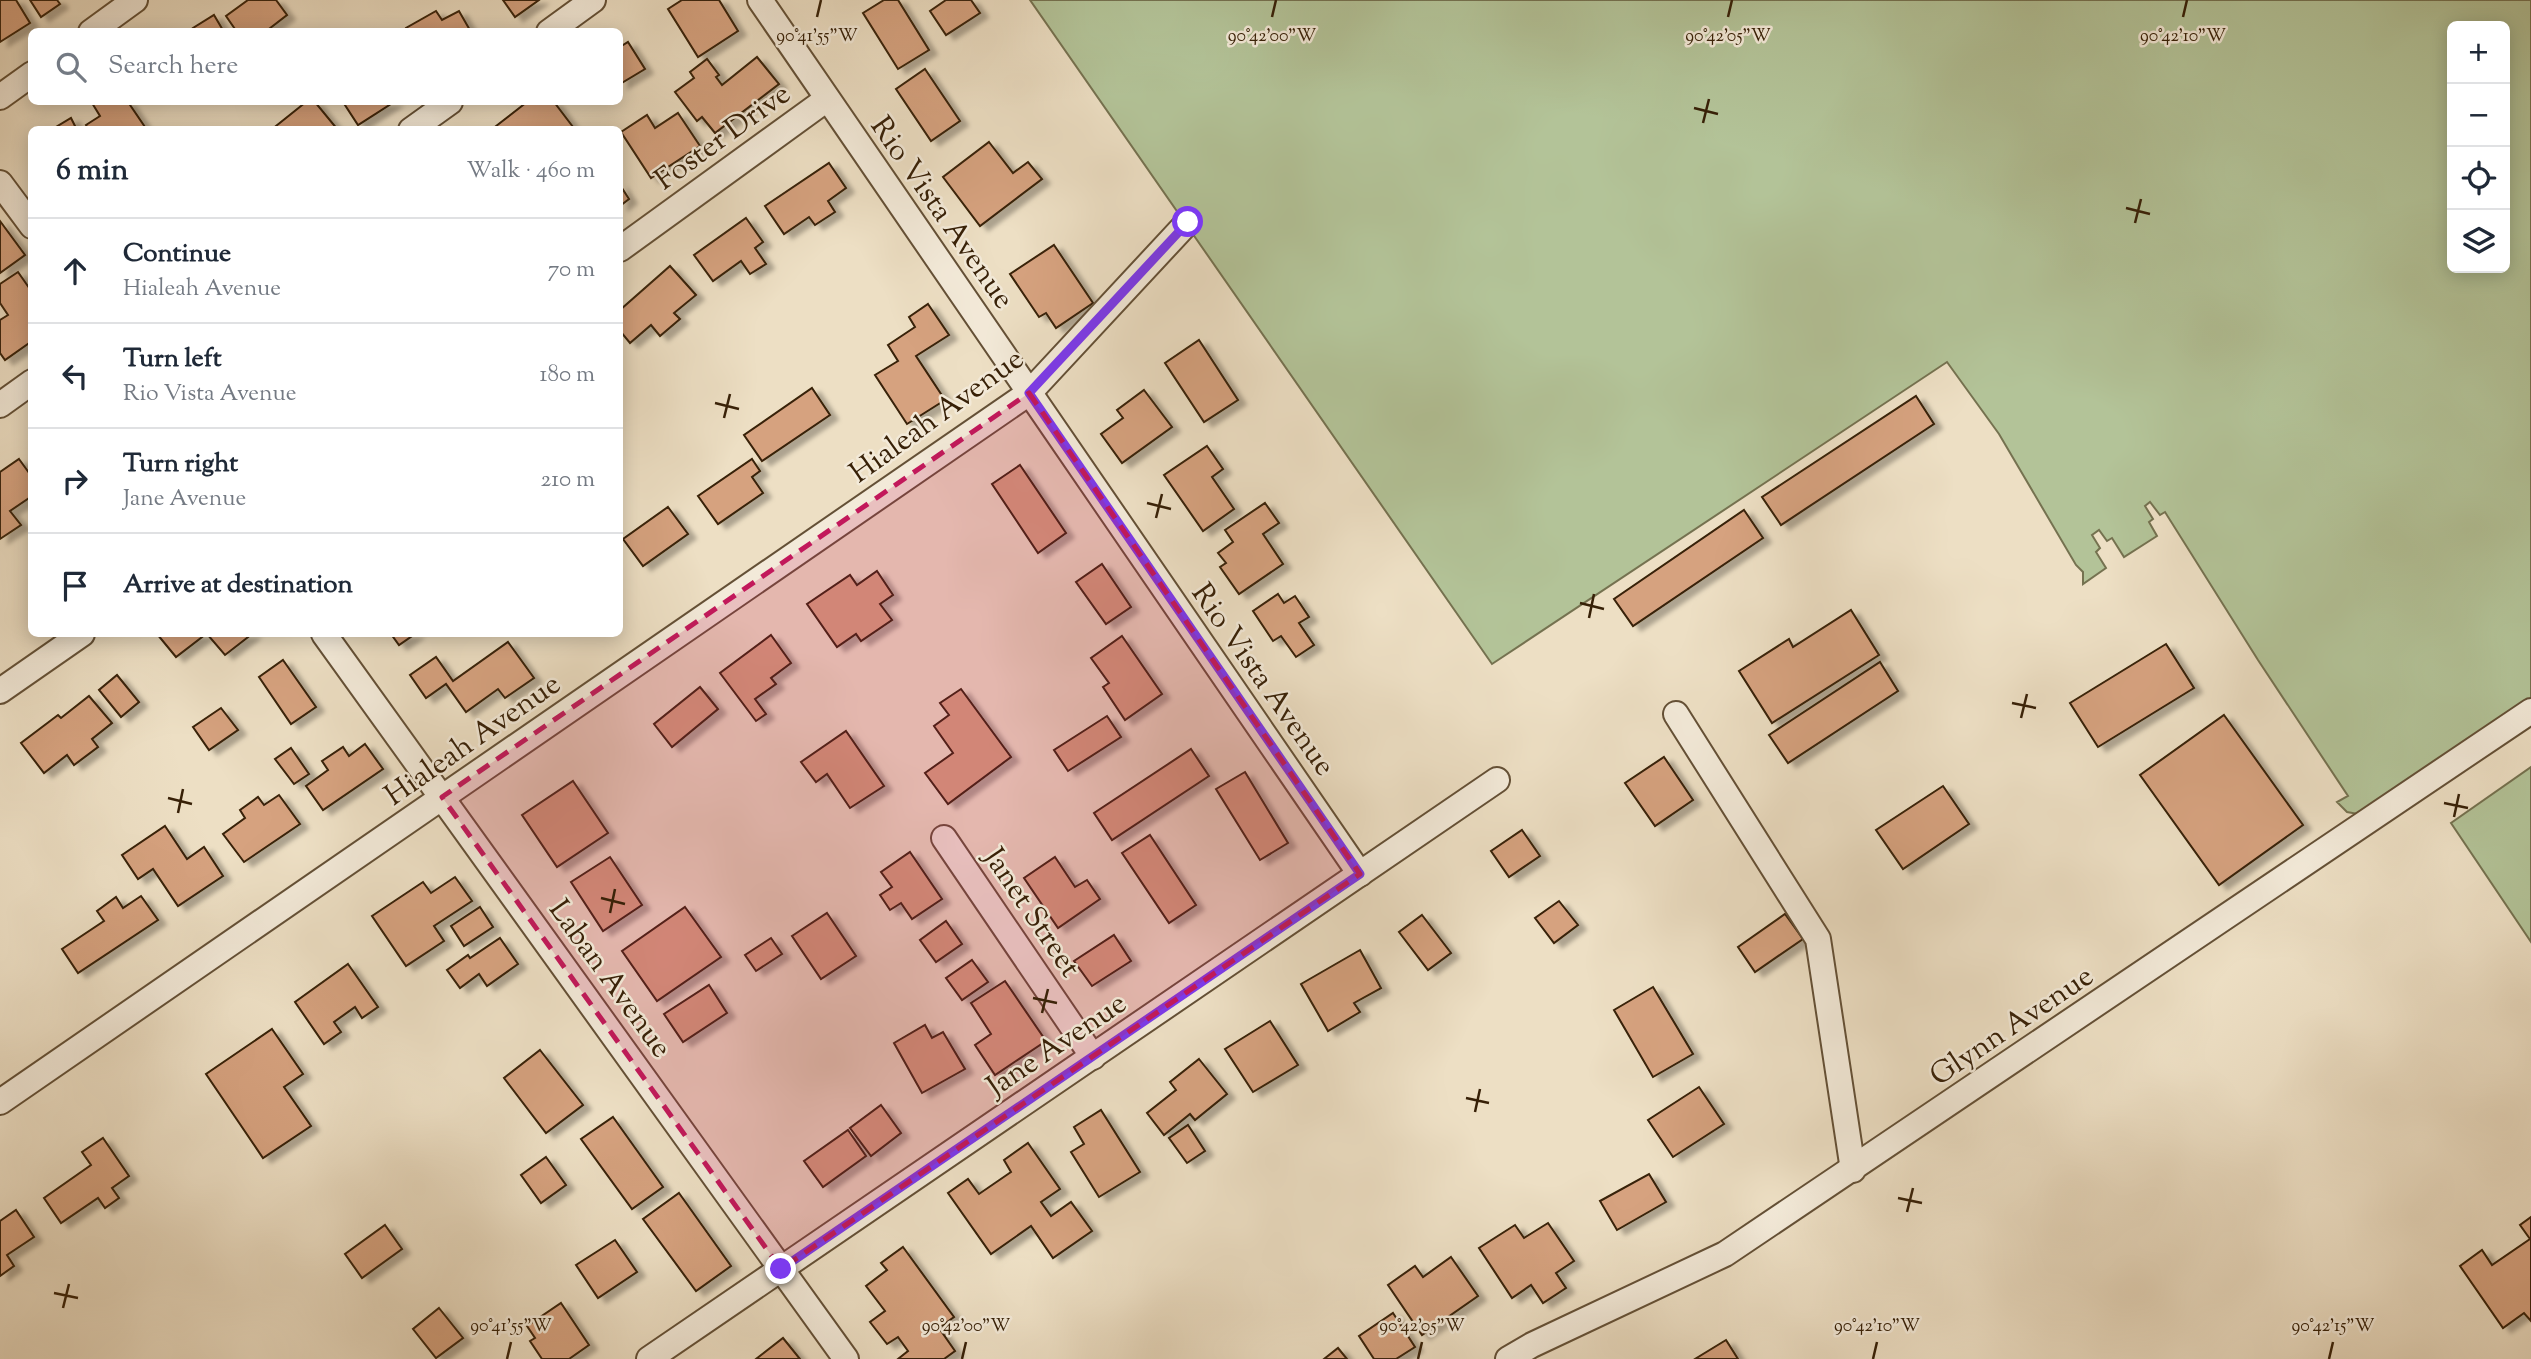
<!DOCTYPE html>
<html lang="en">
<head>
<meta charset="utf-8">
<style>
	body { margin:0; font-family:"Sorts Mill Goudy",serif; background:#f2f2f3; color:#1f2937 }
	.controls { position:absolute; right:21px; top:21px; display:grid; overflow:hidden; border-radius:10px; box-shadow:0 4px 18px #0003 }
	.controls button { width:63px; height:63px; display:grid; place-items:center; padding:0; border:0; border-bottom:2px solid #e0e1e3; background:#fff; color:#1f2937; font:35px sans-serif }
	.stop { position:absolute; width:21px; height:21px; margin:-16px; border:5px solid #7c3aed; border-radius:50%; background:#fff }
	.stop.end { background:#7c3aed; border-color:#fff; box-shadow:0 2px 7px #0008 }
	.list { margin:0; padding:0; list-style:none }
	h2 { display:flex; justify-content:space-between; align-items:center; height:91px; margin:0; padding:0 28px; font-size:30px }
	h2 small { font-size:23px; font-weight:400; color:#747a83 }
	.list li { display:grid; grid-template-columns:46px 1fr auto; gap:21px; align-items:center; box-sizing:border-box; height:105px; padding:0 28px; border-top:2px solid #e0e1e3 }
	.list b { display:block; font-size:26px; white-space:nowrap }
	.list p { margin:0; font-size:23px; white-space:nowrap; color:#747a83 }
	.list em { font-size:23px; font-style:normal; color:#747a83 }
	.icon { flex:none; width:38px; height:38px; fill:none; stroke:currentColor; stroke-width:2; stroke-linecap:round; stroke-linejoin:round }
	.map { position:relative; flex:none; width:2531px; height:1359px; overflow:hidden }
	.search { position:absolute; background:#fff; box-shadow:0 4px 18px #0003; left:28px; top:28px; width:595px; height:77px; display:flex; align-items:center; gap:18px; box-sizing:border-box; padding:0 24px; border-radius:10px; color:#747a83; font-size:26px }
	.panel { position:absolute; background:#fff; box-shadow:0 4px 18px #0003; left:28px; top:126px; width:595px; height:511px; border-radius:10px }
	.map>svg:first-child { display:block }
	.green { fill:#b3c398; stroke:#757250; stroke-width:2; fill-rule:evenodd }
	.building { fill:#d6a27f; stroke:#372007; stroke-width:2; filter:url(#shadow) }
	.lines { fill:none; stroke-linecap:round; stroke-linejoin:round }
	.minor-casing { stroke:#645036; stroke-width:28 }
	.minor { stroke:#f3ead9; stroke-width:24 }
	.route { stroke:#7c3aed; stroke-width:9 }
	.marked { fill:#c2185b; fill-opacity:0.2; stroke:#c2185b; stroke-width:5; stroke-dasharray:14 9; stroke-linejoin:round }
	.ticks { fill:none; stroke:#372007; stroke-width:2.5 }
	.labels { text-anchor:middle; stroke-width:5; stroke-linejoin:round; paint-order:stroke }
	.street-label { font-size:30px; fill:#372007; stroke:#f3ead9 }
	.ticks-label { font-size:18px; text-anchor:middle; fill:#372007; stroke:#f3ead9; stroke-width:5; stroke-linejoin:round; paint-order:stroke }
</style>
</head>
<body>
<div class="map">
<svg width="2531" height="1359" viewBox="0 0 2531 1359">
	<defs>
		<filter id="shadow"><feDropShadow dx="8" dy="4.5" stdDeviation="2" flood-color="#0004"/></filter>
	</defs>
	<rect width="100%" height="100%" fill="#eddfc4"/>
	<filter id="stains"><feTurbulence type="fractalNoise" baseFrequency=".00286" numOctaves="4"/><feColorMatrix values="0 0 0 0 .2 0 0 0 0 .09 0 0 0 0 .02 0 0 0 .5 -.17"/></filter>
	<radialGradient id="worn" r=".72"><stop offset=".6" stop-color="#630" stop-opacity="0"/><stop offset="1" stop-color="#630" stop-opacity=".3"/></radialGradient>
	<g class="green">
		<path d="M1030,0H2531V703L2358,814L2347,812L2337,802L2348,796L2258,660L2165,512L2160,515L2150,502L2145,506L2153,519L2149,522L2157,536L2124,557L2112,538L2107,541L2099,530L2092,535L2100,548L2096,552L2106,568L2083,584V572L2076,565L1999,434L1947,362L1492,664ZM2452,26H2505V268H2452Z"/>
		<path d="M2531,767V942L2451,823Z"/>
	</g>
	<g class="building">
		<path d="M0,0H16L30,23L0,42Z"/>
		<path d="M30,0H57L60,4L41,17Z"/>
		<path d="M248,0H276L287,15L265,32H237L226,16Z"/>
		<path d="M503,0H539L515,17Z"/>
		<path d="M682,0H719L738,31L698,57L668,9Z"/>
		<path d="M884,0H898L929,50L898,69L863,13Z"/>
		<path d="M946,0H971L980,13L946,35L930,11Z"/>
		<path d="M436,11L442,20L459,11L471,32H407L406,28Z"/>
		<path d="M214,15L224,32H196L193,28Z"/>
		<path d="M628,42L645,69L620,84V47Z"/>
		<path d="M757,57L779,84L715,133L702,117L697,121L675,92L694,78L690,72L707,59L719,75L716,77L722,85Z"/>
		<path d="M925,69L960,121L931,141L896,89Z"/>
		<path d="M94,102H128L147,130H89L86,125L100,116L92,103Z"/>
		<path d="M306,102H315L338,130H271Z"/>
		<path d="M343,102H394L358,125Z"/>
		<path d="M527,102H554L573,127L571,130H491Z"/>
		<path d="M678,113L700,146L651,178L621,132L647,115L655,128Z"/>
		<path d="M71,118L77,130H51Z"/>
		<path d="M989,142L1013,173L1028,162L1042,179L980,226L943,177Z"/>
		<path d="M829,163L846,188L828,201L835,212L815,225L809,217L784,234L765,206Z"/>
		<path d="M620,185L629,199L620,206Z"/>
		<path d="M746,218L763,242L755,248L766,264L750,274L741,261L713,281L694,255Z"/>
		<path d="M0,221L25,255L0,273Z"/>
		<path d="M1054,245L1093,303L1056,328L1046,313L1039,317L1010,274Z"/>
		<path d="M670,266L696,295L674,313L680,319L660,336L651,325L630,343L620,331V310Z"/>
		<path d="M18,272L32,292V341L5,360L0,353V320L8,315L0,303V284Z"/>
		<path d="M928,304L949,335L916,356L945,400L907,424L875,375L898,361L888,345L915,327L909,317Z"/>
		<path d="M1199,340L1238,400L1204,422L1165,363Z"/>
		<path d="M812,388L830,415L762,461L744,435Z"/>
		<path d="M1144,390L1172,427L1122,463L1101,434L1123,418L1117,410Z"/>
		<path d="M1916,396L1934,424L1781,525L1762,497Z"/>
		<path d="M1207,446L1223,469L1212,477L1234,509L1203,531L1164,475Z"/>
		<path d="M19,459L32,477V496L10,511L21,525L0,539V472Z"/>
		<path d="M752,459L760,471L752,477L763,493L718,524L698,496Z"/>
		<path d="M1020,465L1066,533L1038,553L992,484Z"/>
		<path d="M1265,503L1279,523L1263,534L1283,564L1239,594L1220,567L1226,563L1218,553L1233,542L1225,530Z"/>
		<path d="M668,507L688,534L643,566L623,539Z"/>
		<path d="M1744,510L1763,538L1633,626L1614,599Z"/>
		<path d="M1102,564L1131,607L1106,624L1076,582Z"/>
		<path d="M877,571L893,595L880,604L892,620L861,641L856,634L837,647L807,604L850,575L857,585Z"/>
		<path d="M1278,594L1284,603L1295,596L1309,617L1299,623L1314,645L1296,657L1281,636L1273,641L1253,611Z"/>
		<path d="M1851,610L1879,655L1772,723L1739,671L1789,639L1793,647Z"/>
		<path d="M157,634H206L176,657Z"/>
		<path d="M207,634H252L225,655Z"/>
		<path d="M391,634H415L399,645Z"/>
		<path d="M771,635L791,663L771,678L776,684L755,699L766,714L756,721L720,673Z"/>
		<path d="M1122,636L1162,694L1125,720L1103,687L1109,683L1091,658Z"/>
		<path d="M508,642L534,678L505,698L498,689L466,712L446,684L426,698L410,675L436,657L453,681Z"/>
		<path d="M2166,644L2194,688L2098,747L2070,703Z"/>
		<path d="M283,660L316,707L291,724L259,677Z"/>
		<path d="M1880,662L1898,691L1788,763L1769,735Z"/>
		<path d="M117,675L139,702L121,717L99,690Z"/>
		<path d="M700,687L718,709L672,747L654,724Z"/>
		<path d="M961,689L1011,757L948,804L925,773L953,753L934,726L949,715L940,703Z"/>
		<path d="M89,696L112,723L92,739L98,747L74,765L67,755L44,773L21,743L58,715L61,718Z"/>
		<path d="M221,708L238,730L209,750L193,727Z"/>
		<path d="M2224,715L2303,825L2219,885L2140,775Z"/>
		<path d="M1107,716L1121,737L1068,771L1054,750Z"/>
		<path d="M846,731L884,786L850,808L827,774L816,782L801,762Z"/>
		<path d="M365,744L383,769L323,810L306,786L328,770L322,761L343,747L349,756Z"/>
		<path d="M291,748L309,774L294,784L275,759Z"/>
		<path d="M1191,749L1209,776L1112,840L1094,813Z"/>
		<path d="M1664,757L1693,800L1655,826L1625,783Z"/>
		<path d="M1245,772L1288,843L1260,860L1216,789Z"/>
		<path d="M573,781L608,833L557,867L522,815Z"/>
		<path d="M1943,786L1969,824L1903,869L1876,830Z"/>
		<path d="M279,795L300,824L244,862L223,834L245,818L240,810L258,797L264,805Z"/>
		<path d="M165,826L187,859L204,847L223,876L178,906L153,869L138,879L122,855Z"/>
		<path d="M1522,830L1540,856L1509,877L1491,851Z"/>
		<path d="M1150,835L1196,905L1169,923L1122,853Z"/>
		<path d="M910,852L942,899L912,919L901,903L890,910L880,895L892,887L881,872Z"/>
		<path d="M610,857L642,905L603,931L571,882Z"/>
		<path d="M1055,857L1075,887L1087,880L1100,899L1058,928L1024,878Z"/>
		<path d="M455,877L472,901L434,926L444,941L406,966L372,916L423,882L431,893Z"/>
		<path d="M141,896L158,920L78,973L62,949L104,921L97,911L116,897L123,908Z"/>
		<path d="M1559,901L1578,925L1554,943L1535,918Z"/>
		<path d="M480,907L493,927L464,946L451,926Z"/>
		<path d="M685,907L721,957L657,1001L622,951Z"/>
		<path d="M827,913L856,956L821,979L792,936Z"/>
		<path d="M1785,914L1803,939L1755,972L1738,947Z"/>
		<path d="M1422,915L1451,953L1428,970L1399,932Z"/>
		<path d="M946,921L962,944L936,962L920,940Z"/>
		<path d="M1114,935L1131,961L1092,986L1074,961Z"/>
		<path d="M500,938L518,964L487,986L479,974L460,988L447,970L468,955L470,958Z"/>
		<path d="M771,938L782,954L756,971L745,955Z"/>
		<path d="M1360,950L1381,988L1354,1003L1360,1012L1328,1031L1301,984Z"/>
		<path d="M972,960L988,982L962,1000L946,978Z"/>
		<path d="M348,964L378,1007L362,1018L355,1007L334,1022L341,1032L324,1044L295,1002Z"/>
		<path d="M1005,981L1046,1041L995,1075L975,1045L991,1034L971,1003Z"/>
		<path d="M709,985L727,1013L683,1042L664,1014Z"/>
		<path d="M1653,987L1693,1054L1653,1077L1614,1010Z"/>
		<path d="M1270,1021L1298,1065L1253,1092L1225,1049Z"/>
		<path d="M925,1025L932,1038L943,1032L965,1069L922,1093L894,1043Z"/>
		<path d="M272,1029L303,1074L284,1087L311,1126L263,1158L206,1074Z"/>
		<path d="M540,1050L583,1105L546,1133L504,1078Z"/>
		<path d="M1199,1059L1227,1094L1195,1120L1190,1114L1164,1135L1147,1113L1176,1090L1170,1082Z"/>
		<path d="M1699,1087L1724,1124L1673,1157L1648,1120Z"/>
		<path d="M881,1105L901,1133L871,1156L850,1128Z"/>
		<path d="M1101,1110L1140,1172L1099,1197L1071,1152L1084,1144L1074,1127Z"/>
		<path d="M613,1117L663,1187L632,1209L581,1139Z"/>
		<path d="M1188,1125L1205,1151L1187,1163L1169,1138Z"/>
		<path d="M848,1130L866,1156L823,1187L804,1161Z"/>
		<path d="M103,1138L129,1176L112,1188L119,1198L105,1208L98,1198L61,1223L44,1198L91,1165L82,1152Z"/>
		<path d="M1028,1143L1060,1189L1041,1202L1051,1216L1071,1202L1092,1231L1053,1258L1031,1226L991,1254L948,1193L968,1179L979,1194L1011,1172L1004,1160Z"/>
		<path d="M546,1157L566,1185L541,1203L521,1175Z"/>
		<path d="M1649,1174L1666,1202L1617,1230L1600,1201Z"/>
		<path d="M679,1193L731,1266L696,1291L643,1219Z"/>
		<path d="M16,1210L34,1237L7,1255L14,1266L0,1276V1221Z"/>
		<path d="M2531,1217V1321L2524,1313L2503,1328L2460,1266L2482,1250L2492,1265L2530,1239L2520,1225Z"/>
		<path d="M1548,1223L1574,1261L1556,1273L1566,1288L1543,1303L1531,1285L1512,1298L1479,1248L1515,1225L1524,1238Z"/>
		<path d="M385,1225L402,1249L362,1278L345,1254Z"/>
		<path d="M615,1240L637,1272L598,1298L576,1265Z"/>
		<path d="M903,1247L954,1317L939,1328L955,1351L944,1359H898L908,1351L898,1337L887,1344L870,1322L885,1311L866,1286L887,1270L881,1263Z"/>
		<path d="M1451,1257L1478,1296L1422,1335L1388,1285L1415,1266L1423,1277Z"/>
		<path d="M561,1303L589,1345L569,1359H542L530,1341L535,1338L527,1326Z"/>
		<path d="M439,1308L463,1338L436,1358L413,1329Z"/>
		<path d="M1393,1313L1415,1347L1396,1359H1374L1359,1336Z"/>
		<path d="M783,1338L800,1359H756Z"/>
		<path d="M1726,1340L1738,1359H1695Z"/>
		<path d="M1338,1348L1347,1359H1324Z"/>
	</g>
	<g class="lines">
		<g class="minor-casing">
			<g id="minor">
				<path d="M760,0L1360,874"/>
				<path d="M91,32L135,0"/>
				<path d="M549,32L593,0"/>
				<path d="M0,97L32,74"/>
				<path d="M411,130L450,102"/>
				<path d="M0,183L32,226"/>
				<path d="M620,249L827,99"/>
				<path d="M0,405L32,382"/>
				<path d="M324,634L846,1359"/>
				<path d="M0,691L82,634"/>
				<path d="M1676,714L1818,939L1853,1170"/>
				<path d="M944,838L1093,1057"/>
				<path d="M0,1102L1029,393L1188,222"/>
				<path d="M649,1359L1497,780"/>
				<path d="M1508,1359L1532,1345L1725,1254L2531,711"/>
			</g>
		</g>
		<use href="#minor" class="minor"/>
	</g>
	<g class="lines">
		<path class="route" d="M781,1269L1360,874L1029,393L1188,222"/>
	</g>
	<path class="marked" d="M1029,393L1360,874L781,1269L442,797Z"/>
	<path class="ticks" d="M817,17L821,0M1272,17L1276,0M1728,17L1732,0M2183,17L2187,0M1694,108L1718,114M1703,123L1709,99M2126,208L2150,214M2135,223L2141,199M715,403L739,409M724,418L730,394M1147,503L1171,509M1156,518L1162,494M1580,603L1604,609M1589,618L1594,594M2012,703L2036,708M2021,718L2027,694M168,798L192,804M2444,803L2468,808M178,813L183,789M2454,817L2459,794M601,898L625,904M610,913L615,889M1033,998L1057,1003M1042,1013L1048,989M1466,1098L1489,1103M1475,1112L1480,1089M1898,1198L1922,1203M1907,1212L1913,1188M54,1293L78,1298M63,1308L69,1284M507,1359L511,1342M962,1359L966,1342M1418,1359L1422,1342M1873,1359L1877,1342M2329,1359L2333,1342"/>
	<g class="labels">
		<g class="street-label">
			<text transform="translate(722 136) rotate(-36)" y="10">Foster Drive</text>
			<text transform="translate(943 212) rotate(55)" y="10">Rio Vista Avenue</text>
			<text transform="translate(936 415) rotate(-36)" y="10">Hialeah Avenue</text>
			<text transform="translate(1264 679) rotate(55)" y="10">Rio Vista Avenue</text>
			<text transform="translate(472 739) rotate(-35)" y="10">Hialeah Avenue</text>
			<text transform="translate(1033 912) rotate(56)" y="10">Janet Street</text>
			<text transform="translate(611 978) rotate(54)" y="10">Laban Avenue</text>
			<text transform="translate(2011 1025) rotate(-34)" y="10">Glynn Avenue</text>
			<text transform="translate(1056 1044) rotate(-34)" y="10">Jane Avenue</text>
		</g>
	</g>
	<g class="ticks-label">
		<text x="817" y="41">90°41'55"W</text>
		<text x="1272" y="41">90°42'00"W</text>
		<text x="1728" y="41">90°42'05"W</text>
		<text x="2183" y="41">90°42'10"W</text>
		<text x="511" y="1331">90°41'55"W</text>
		<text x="966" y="1331">90°42'00"W</text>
		<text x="1422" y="1331">90°42'05"W</text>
		<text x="1877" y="1331">90°42'10"W</text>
		<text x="2333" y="1331">90°42'15"W</text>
	</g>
	<rect width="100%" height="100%" filter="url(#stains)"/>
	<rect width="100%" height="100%" fill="url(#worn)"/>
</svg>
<div class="controls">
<button>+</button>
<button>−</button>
<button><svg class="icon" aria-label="locate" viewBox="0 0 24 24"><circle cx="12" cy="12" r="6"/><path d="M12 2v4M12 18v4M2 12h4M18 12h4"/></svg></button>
<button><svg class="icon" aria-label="layers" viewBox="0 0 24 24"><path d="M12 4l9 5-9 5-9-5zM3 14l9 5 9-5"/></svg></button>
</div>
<div class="stop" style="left:1188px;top:222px"></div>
<div class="stop end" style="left:781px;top:1269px"></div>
<div class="search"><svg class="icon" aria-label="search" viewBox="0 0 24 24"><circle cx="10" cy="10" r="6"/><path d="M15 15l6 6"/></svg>Search here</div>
<section class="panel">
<h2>6 min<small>Walk · 460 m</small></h2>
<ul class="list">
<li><svg class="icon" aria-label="ahead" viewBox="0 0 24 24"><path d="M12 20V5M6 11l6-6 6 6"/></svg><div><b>Continue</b><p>Hialeah Avenue</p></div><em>70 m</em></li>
<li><svg class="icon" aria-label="left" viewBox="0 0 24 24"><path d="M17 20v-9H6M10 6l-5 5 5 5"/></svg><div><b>Turn left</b><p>Rio Vista Avenue</p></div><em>180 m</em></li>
<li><svg class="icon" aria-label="right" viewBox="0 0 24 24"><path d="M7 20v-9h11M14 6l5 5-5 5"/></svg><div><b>Turn right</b><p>Jane Avenue</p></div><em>210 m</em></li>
<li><svg class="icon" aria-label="arrive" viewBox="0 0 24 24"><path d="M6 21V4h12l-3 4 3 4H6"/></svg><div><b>Arrive at destination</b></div></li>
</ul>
</section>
</div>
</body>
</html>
